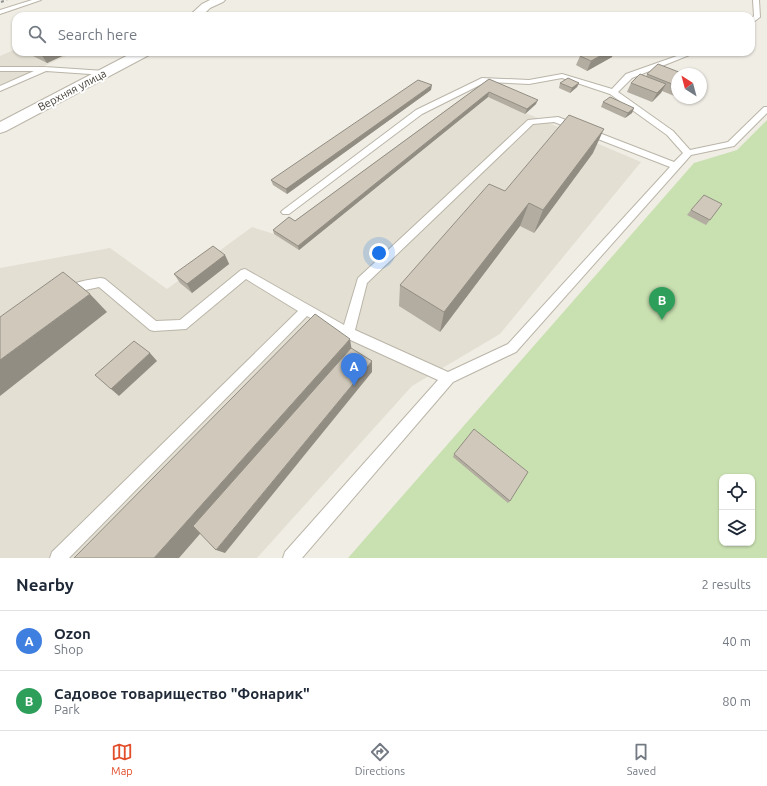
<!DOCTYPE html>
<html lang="en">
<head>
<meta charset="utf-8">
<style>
	body { margin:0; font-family:Ubuntu,sans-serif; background:#f6f6f7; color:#1f2937 }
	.controls { position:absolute; right:12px; bottom:12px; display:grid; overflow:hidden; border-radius:8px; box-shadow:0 1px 3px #0004 }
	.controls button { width:36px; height:36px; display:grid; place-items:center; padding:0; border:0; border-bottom:1px solid #e0e1e3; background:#fff; color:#1f2937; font:20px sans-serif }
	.compass { position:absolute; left:671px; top:68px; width:36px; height:36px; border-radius:50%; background:#fff; box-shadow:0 1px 3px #0004; rotate:324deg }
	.you { position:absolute; left:379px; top:253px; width:14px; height:14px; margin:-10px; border:3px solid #fff; border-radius:50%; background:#1a73e8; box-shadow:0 0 0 6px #1a73e833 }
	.badge { display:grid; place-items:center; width:26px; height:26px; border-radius:50%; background:#e24d2a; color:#fff; font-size:13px; font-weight:700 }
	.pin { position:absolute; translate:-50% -33px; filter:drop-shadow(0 1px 2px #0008) }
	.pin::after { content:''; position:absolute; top:21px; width:14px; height:12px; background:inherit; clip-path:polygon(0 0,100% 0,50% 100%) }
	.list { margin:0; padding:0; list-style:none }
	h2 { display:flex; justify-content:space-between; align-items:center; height:52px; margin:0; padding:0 16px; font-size:17px }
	h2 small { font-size:13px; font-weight:400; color:#747a83 }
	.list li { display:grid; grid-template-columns:26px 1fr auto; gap:12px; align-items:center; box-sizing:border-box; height:60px; padding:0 16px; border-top:1px solid #e0e1e3 }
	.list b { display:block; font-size:15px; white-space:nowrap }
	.list p { margin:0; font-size:13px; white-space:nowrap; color:#747a83 }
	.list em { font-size:13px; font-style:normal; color:#747a83 }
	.icon { flex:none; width:22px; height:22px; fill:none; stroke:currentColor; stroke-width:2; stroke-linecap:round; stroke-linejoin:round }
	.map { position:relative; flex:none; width:767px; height:558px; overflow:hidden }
	.search { position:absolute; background:#fff; box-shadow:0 1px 3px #0004; left:12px; right:12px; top:12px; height:44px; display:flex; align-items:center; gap:10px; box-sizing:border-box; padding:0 14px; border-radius:12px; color:#747a83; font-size:15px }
	.sheet { height:172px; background:#fff }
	nav { display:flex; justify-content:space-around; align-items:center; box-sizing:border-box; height:56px; border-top:1px solid #e0e1e3; background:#fff; font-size:11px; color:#747a83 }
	nav a { display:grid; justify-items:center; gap:2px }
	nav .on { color:#e24d2a }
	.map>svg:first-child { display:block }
	.residential { fill:#e3dfd3 }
	.green { fill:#c9e0b1; fill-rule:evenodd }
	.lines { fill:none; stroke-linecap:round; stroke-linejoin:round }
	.service-casing { stroke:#bab5a8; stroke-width:2 }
	.minor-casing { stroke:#bab5a8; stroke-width:2 }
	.service { fill:#fff; fill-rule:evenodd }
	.minor { fill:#fff; fill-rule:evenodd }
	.rail { stroke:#939393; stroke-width:2; stroke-dasharray:3 3; stroke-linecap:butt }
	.wall { fill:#b3ada1 }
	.shaded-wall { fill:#928d83 }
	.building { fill:#d0c9bb; stroke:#928d83 }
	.labels { text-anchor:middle; stroke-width:4; stroke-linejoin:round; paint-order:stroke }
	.far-street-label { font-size:11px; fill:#423d35; stroke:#fff }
</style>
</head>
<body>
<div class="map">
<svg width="767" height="558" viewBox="0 0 767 558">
	<rect width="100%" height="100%" fill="#f0ede5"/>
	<g class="residential">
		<path d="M16,49V52H75L0,86V56Z"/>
		<path d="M488,97L641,162L500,334L412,386L257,558H0V268L110,248L167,289L252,227L274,234Z"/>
	</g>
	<path class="green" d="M767,120V558H348L694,163L737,150ZM722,477H752V543H722Z"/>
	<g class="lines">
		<g class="service-casing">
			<g id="service">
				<path d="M32,0H41L0,14V10Z"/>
				<path d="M753,0H759L760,17L751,24V19L754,16Z"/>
				<path d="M688,52H697L632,78L618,92L673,131L690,150L728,142L764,107H767V113L734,146L691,155L516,352L453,382L302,558H283L285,552L438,380L344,337L307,316L69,558H50L52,552L298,311L246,279L186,329L154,331L150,330L99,287L81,291L68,299L64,297L62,294C69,281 89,280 101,278L105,279L156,321L180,320L241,270L245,269L344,325L358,278L528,120L558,117L674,162L683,153L667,135L610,94L562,78L529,84L486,82L422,114L289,214H283L281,212L283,210L416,110L482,78L529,80L562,74L612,89L626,74ZM554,122L670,167L508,344L448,372L355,330L367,283L533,124Z"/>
				<path d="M0,67H45L105,71L109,73L105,75L46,71L0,91V86L34,71H0Z"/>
			</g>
		</g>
		<g class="minor-casing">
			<g id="minor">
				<path d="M210,0H225L223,2L210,8L202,16H189L202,4Z"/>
				<path d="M134,52H151L149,55L6,131L0,133V122Z"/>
			</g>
		</g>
		<use href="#service" class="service"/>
		<use href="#minor" class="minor"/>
		<path class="rail" d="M1,2L7,0"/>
	</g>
	<g class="wall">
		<path d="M30,52H71L47,63L33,56Z"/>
		<path d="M587,52H627L621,56L613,53L612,57L587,71L576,65L580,56Z"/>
		<path d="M647,74H677V97L662,91L652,102L627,92L631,83L646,77Z"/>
		<path d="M489,79L536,104L525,114L488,97L299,250L274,234L273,230L295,221Z"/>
		<path d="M560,83H579L577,87L570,93L559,88Z"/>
		<path d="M431,90L287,194L273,185L271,180Z"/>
		<path d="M603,102L634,108L632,113L625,118L601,107Z"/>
		<path d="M593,153L534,233L520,226L440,332L399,306L400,285L505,191Z"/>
		<path d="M722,204L706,225L687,215L691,210Z"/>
		<path d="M225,255L229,264L192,293L180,283L174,274Z"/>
		<path d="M454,454L510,501L508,503L453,457Z"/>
	</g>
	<g class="shaded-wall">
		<path d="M46,52H71L47,63L41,54Z"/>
		<path d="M607,52H613L612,57L587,71L591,61Z"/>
		<path d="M623,52H627L621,56Z"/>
		<path d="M579,83L577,87L570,93L572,88Z"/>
		<path d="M666,84L661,93L652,102L657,93Z"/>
		<path d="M432,85L431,90L287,194L286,189Z"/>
		<path d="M489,92L488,97L299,250L298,246Z"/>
		<path d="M538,100L536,104L525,114L527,109Z"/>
		<path d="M634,108L632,113L625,118L628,113Z"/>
		<path d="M604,129L593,153L534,233L543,210Z"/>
		<path d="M529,203L520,226L440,332L444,312Z"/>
		<path d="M225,255L229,264L192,293L187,284Z"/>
		<path d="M90,294L107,312L0,396V360Z"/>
		<path d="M350,339L353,358L179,558H154Z"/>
		<path d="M150,353L157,361L119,396L111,389Z"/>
		<path d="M372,361V372L225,553L216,550Z"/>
	</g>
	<g class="building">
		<path d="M37,52H46L41,54Z"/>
		<path d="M587,52H607L591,61L580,56Z"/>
		<path d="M658,64L684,74H677V86L647,74Z"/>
		<path d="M640,74L666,84L657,93L631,83Z"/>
		<path d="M568,78L579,83L572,88L560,83Z"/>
		<path d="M489,79L538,100L527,109L489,92L298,246L273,230L289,217L295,221Z"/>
		<path d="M418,80L432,85L286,189L271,180Z"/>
		<path d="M610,97L634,108L628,113L603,102Z"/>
		<path d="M569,115L604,129L543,210L529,203L444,312L400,285L489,184L505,191Z"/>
		<path d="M704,195L722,204L710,220L691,210Z"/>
		<path d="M213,246L225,255L187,284L174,274Z"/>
		<path d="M63,272L90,294L0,360V317Z"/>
		<path d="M315,314L350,339L154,558H74Z"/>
		<path d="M134,341L150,353L111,389L95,375Z"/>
		<path d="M351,348L372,361L216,550L193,526Z"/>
		<path d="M474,429L528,472L510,501L454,454Z"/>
	</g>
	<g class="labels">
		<g class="far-street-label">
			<text transform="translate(72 90) rotate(-28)" y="4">Верхняя улица</text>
		</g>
	</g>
</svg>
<div class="controls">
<button><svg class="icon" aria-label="locate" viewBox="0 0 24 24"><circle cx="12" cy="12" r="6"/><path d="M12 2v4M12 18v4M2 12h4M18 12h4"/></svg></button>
<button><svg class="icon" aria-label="layers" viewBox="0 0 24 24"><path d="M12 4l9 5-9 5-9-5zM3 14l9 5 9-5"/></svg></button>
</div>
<svg class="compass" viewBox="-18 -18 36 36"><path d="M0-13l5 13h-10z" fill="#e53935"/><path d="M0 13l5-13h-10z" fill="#747a83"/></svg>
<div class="you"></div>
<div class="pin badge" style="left:354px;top:386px;background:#3f7fe0">A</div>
<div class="pin badge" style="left:662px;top:320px;background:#2e9e5b">B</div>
<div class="search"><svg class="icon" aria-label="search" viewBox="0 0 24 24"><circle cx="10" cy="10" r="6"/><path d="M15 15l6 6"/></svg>Search here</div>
</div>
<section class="sheet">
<h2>Nearby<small>2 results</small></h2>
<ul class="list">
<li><span class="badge" style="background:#3f7fe0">A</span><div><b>Ozon</b><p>Shop</p></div><em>40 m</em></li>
<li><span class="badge" style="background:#2e9e5b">B</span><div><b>Садовое товарищество &quot;Фонарик&quot;</b><p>Park</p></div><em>80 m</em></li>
</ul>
</section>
<nav>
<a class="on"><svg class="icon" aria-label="map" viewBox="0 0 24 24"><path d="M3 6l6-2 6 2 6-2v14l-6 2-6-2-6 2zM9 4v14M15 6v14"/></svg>Map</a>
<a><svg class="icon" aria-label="directions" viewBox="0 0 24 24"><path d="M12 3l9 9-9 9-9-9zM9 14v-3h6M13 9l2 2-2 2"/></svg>Directions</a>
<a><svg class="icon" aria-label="saved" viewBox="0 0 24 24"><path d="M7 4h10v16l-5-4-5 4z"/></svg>Saved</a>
</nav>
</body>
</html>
